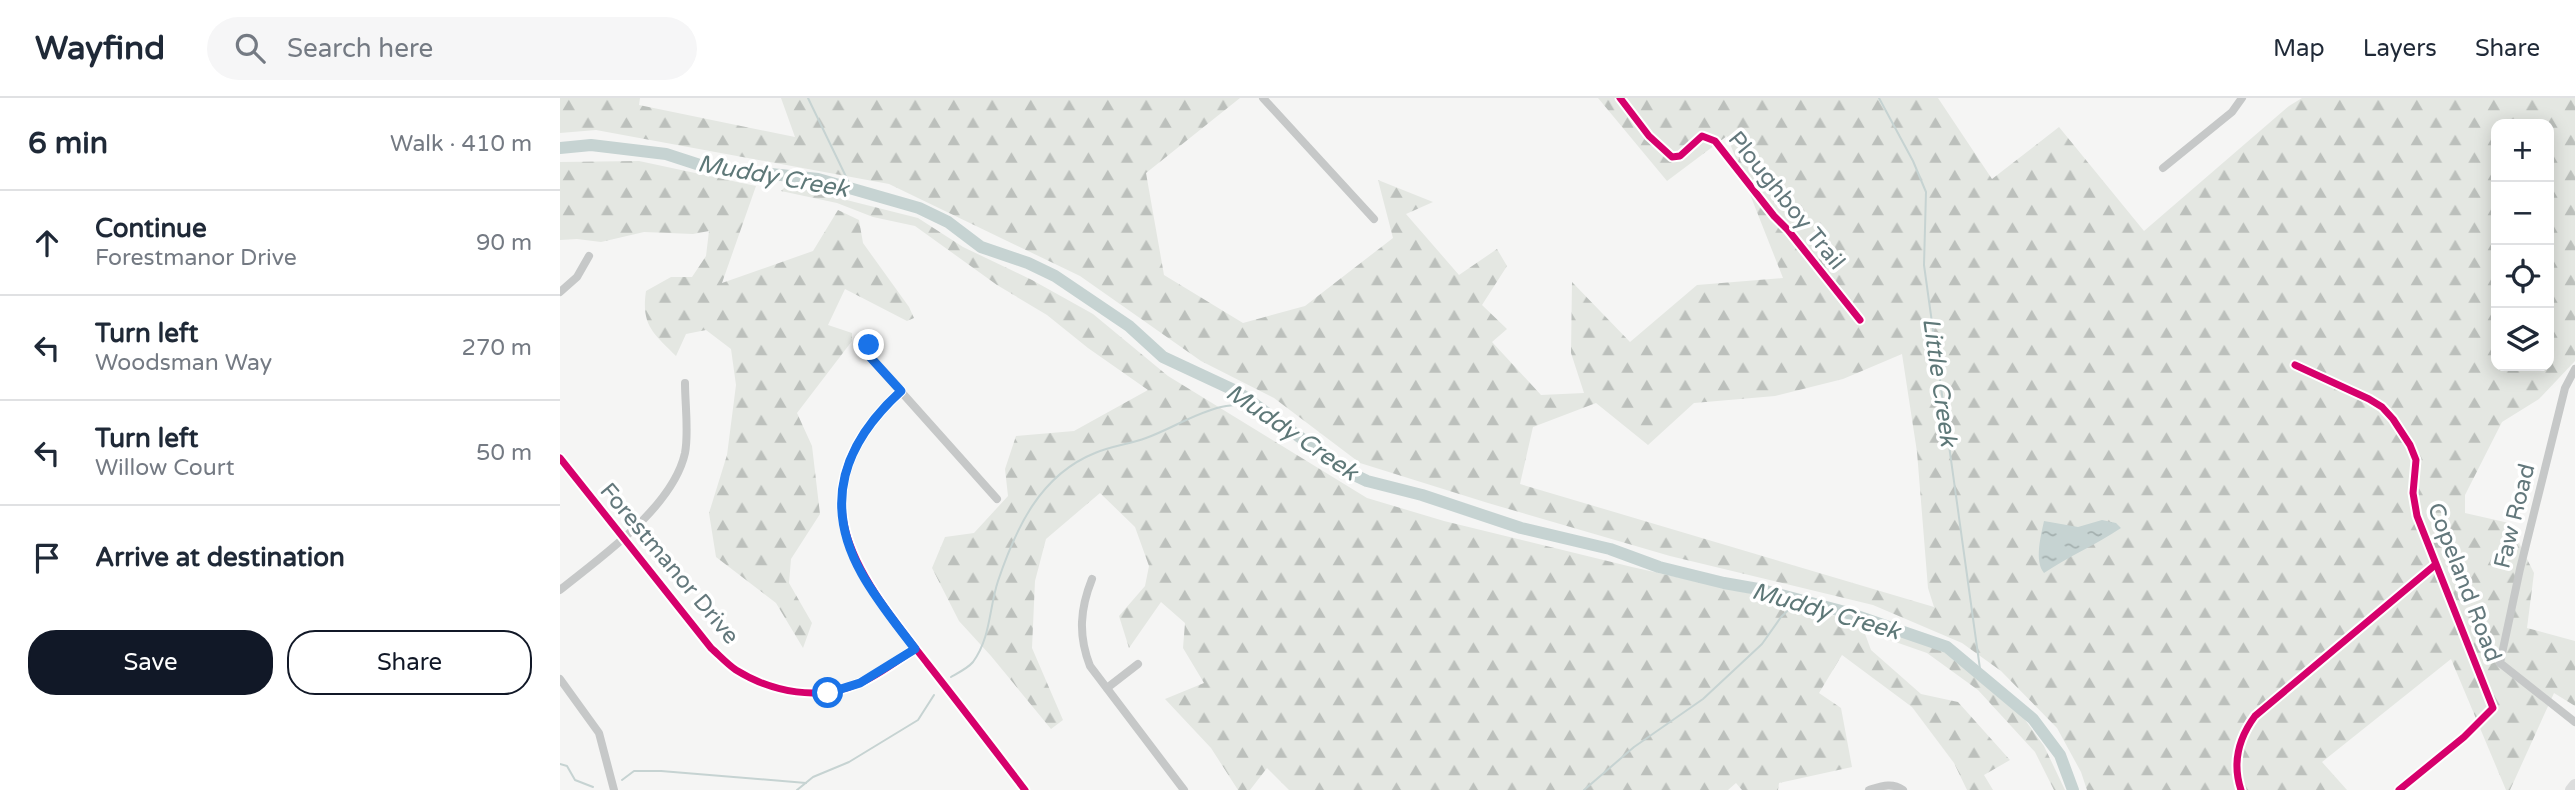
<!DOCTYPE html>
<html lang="en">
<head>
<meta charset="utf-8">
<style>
	body { margin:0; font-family:"Varela Round",sans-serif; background:#f6f6f7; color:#1f2937 }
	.controls { position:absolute; right:21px; top:21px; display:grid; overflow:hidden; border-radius:14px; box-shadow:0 4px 18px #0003 }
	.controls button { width:63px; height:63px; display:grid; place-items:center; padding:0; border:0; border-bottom:2px solid #e0e1e3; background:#fff; color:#1f2937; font:35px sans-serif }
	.stop { position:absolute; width:21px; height:21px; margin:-16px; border:5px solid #1a73e8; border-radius:50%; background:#fff }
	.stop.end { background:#1a73e8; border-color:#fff; box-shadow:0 2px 7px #0008 }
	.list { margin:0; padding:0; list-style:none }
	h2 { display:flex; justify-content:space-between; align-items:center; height:91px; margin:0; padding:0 28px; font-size:30px }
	h2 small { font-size:23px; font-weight:400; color:#747a83 }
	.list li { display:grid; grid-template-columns:46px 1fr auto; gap:21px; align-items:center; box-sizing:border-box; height:105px; padding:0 28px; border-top:2px solid #e0e1e3 }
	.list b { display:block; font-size:26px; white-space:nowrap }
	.list p { margin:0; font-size:23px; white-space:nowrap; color:#747a83 }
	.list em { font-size:23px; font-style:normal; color:#747a83 }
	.actions { display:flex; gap:14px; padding:21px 28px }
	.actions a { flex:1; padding:16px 0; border:2px solid #111827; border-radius:28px; text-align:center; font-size:24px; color:#111827 }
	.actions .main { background:#111827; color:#fff }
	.icon { flex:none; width:38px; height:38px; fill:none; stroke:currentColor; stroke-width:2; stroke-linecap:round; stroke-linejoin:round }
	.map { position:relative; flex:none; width:2015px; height:692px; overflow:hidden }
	header { display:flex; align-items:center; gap:42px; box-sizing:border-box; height:98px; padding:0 35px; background:#fff; border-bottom:2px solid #e0e1e3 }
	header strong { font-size:33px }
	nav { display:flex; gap:38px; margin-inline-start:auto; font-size:24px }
	.search { width:490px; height:63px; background:#f6f6f7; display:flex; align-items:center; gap:18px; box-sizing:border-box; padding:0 24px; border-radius:38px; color:#747a83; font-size:26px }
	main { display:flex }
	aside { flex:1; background:#fff }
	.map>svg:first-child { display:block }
	.forest { fill:url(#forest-firs); fill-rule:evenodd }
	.water { fill:url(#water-ripples) }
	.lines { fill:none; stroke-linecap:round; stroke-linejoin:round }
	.stream { stroke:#c6d3d2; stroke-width:2 }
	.river { stroke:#c6d3d2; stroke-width:12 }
	.minor { stroke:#c6c8c8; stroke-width:8 }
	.primary { stroke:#dcdddd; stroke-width:12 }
	.cycleway-casing { stroke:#fff; stroke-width:11 }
	.cycleway { stroke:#d6006c; stroke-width:7 }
	.route { stroke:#1a73e8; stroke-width:9 }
	.labels { text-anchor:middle; stroke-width:7; stroke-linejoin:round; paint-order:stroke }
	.street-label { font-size:23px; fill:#63787c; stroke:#fff }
	.water-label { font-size:24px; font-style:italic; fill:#5e7878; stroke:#fff }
</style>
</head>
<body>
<header>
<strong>Wayfind</strong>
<div class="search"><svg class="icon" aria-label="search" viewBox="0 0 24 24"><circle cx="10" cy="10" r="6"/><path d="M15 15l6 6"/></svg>Search here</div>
<nav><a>Map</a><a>Layers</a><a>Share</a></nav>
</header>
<main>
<aside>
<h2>6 min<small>Walk · 410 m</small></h2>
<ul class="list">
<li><svg class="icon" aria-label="ahead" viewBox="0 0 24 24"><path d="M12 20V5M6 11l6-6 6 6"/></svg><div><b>Continue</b><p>Forestmanor Drive</p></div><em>90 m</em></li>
<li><svg class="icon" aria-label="left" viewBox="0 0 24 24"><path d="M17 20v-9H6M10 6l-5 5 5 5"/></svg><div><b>Turn left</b><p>Woodsman Way</p></div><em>270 m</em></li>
<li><svg class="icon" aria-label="left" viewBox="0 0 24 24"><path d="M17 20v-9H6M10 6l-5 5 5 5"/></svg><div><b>Turn left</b><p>Willow Court</p></div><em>50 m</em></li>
<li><svg class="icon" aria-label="arrive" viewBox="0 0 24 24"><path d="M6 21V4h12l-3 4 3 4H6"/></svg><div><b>Arrive at destination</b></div></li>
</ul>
<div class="actions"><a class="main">Save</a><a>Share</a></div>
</aside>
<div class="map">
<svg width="2015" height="692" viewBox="0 0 2015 692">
	<defs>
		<pattern id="forest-firs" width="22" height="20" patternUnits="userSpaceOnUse" patternTransform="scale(1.75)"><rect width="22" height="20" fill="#e4e7e2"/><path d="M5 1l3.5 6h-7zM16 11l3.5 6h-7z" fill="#bcc0bc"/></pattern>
		<pattern id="water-ripples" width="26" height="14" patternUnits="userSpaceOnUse" patternTransform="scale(1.75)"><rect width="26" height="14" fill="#c6d3d2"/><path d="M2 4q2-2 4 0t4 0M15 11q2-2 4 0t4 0" fill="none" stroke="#a4b0af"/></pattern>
	</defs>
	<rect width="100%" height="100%" fill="#f5f5f4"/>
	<g class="forest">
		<path d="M0,0H80L79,7L235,39L221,0H680L586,75L604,177L683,225L745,208L833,140L818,82L873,104L846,116L899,177L937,151L947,168L922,207L947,231L932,244L981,297L1024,295L1011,255L1012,184L1070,244L1137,187L1223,180L1167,38L1107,83L1038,0H1378L1432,81L1499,29L1584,133L1729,8L1742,0H2015V263L1979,301L1942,324L1905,397V415L1949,425L1974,475L1967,530L2015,543V608L1994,595L1950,692H1946L1891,561L1762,664L1787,692H1527L1521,674L1497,630L1441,573L1402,545L1313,507L1110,458L928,405L800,365L714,300L641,263L520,178L329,86L36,32L0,35ZM1936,26H1989V268H1936ZM1342,256L1357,354L1368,490L1374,509L960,386L973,329L1036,305L1088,347L1134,305L1215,298L1283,281Z"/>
		<path d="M79,63L196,88L162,185L253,153L278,112L299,122L303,145L349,209L354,220L347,223L285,191L268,227L292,235V243L237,315L252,348L260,416L231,461L229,485L252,525L243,550L216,505L156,459L149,415L167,357L176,287L171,251L146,232L126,236L116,258C93,235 81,227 86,193L111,179H132L146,158L149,133L133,136L84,134L41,144L17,141L0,142V64Z"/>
		<path d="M227,87L358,120L403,149L472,182L533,216L608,278L807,400L884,423L1072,469L1228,504L1383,551L1460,615L1484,648L1505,692H1494L1475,654L1418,592L1367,555L1304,533L1311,552L1361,596L1398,604L1450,662L1424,677L1433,692H1407L1394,665L1352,609L1282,557L1259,595L1281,610L1292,669L1219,685L1218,692H1182L1176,685L1168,692H729L707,670L690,692H678L651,650L605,601L644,585L623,550L625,525L601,504L569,550L559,518L585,488L589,468L575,429L540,395L486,441L475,483L472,550L503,622L491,631L431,558L399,523L372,470L385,439L414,435L448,398L445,371L456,338L514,333L588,292L528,250L487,217L437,187L355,128L313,119L277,105L221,93Z"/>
	</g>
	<path class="water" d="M1542,422L1556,425L1561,430C1536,447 1509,458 1484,475C1474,463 1481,437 1484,423L1518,429Z"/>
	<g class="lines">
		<g class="stream">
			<path d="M248,0L291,89"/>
			<path d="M1319,0L1353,63L1366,94L1364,167L1421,578"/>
			<path d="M391,579C398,575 408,570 413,564C431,539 429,510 438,483C456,430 480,377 535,355C551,348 570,346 586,340C611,331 635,315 661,309C671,307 682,306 692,305"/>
			<path d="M0,666L7,668L15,682L33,689"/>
			<path d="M62,682L74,673H101L246,685"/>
			<path d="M237,692L253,679L289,664L358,622L374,597"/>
			<path d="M1024,692L1074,649L1143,601L1202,546L1221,519L1239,502"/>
		</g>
		<path class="river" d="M0,50L31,47L106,56L146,69L258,81L359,110L388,124L421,149L468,165L495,178L569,228L603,259L678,294L786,373L807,383L862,397L961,430L1050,451L1099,469L1164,485L1198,491L1285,514L1387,549L1473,621L1500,657L1513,692"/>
		<g class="minor">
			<path d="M703,0L814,121"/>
			<path d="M1060,0L1089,38L1112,59L1120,58L1142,38L1155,43L1214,118L1228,132L1300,222"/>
			<path d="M1603,70L1672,14L1682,0"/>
			<path d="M0,194L17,179L29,158"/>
			<path d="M309,247L311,260L437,401"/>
			<path d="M1735,267L1809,301L1822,309L1833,321L1850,347L1856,362L1853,395L1857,418L1933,610L1904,639L1839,692"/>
			<path d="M2015,271L2005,290L1960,471L1940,565L2015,624"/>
			<path d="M341,293C232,394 293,471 367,565C400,607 433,650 465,692"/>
			<path d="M0,360L151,550C159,557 167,566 176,572C213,595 259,603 300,585C319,577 338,562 355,551"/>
			<path d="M532,481C520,511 518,537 530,568L624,692"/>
			<path d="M0,492C42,458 113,409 125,355C129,334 125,307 125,285"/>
			<path d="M0,581L39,635L54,692"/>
			<path d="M547,590L578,566"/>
			<path d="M1309,692C1322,688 1332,684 1343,692"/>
			<path d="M1681,692C1672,665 1678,641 1695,618L1875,467"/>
		</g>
		<path class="primary" d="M2011,692L2015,687"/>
		<g class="cycleway-casing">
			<g id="cycleway">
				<path d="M1060,0L1089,38L1112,59L1120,58L1142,38L1155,43L1214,118L1228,132L1300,222"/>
				<path d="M1735,267L1809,301L1822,309L1833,321L1850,347L1856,362L1853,395L1857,418L1933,610L1904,639L1839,692"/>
				<path d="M341,293C232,394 293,471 367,565C400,607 433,650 465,692"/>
				<path d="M0,360L151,550C159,557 167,566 176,572C213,595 259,603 300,585C319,577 338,562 355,551"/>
				<path d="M1681,692C1672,665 1678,641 1695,618L1875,467"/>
			</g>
		</g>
		<use href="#cycleway" class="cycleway"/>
	</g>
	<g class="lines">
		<path class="route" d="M268,595L300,585L355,551C337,527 317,503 302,476C262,405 284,345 341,293L311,260L309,247"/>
	</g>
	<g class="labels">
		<g class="street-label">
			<text transform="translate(1227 102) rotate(51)" y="8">Ploughboy Trail</text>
			<text transform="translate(1954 418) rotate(-76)" y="8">Faw Road</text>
			<text transform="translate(110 465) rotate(50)" y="8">Forestmanor Drive</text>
			<text transform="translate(1905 484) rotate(69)" y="8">Copeland Road</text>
		</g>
		<g class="water-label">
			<text transform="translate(213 78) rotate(10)" y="8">Muddy Creek</text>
			<text transform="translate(1380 284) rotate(82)" y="8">Little Creek</text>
			<text transform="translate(732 334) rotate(34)" y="8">Muddy Creek</text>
			<text transform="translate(1266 513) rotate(16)" y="8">Muddy Creek</text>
		</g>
	</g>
</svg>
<div class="controls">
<button>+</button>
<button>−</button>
<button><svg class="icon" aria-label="locate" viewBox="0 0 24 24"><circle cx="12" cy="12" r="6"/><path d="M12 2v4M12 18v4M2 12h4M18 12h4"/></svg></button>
<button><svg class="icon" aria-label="layers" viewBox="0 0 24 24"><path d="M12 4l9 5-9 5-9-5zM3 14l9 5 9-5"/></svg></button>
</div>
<div class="stop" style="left:268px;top:595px"></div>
<div class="stop end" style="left:309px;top:247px"></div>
</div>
</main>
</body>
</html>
